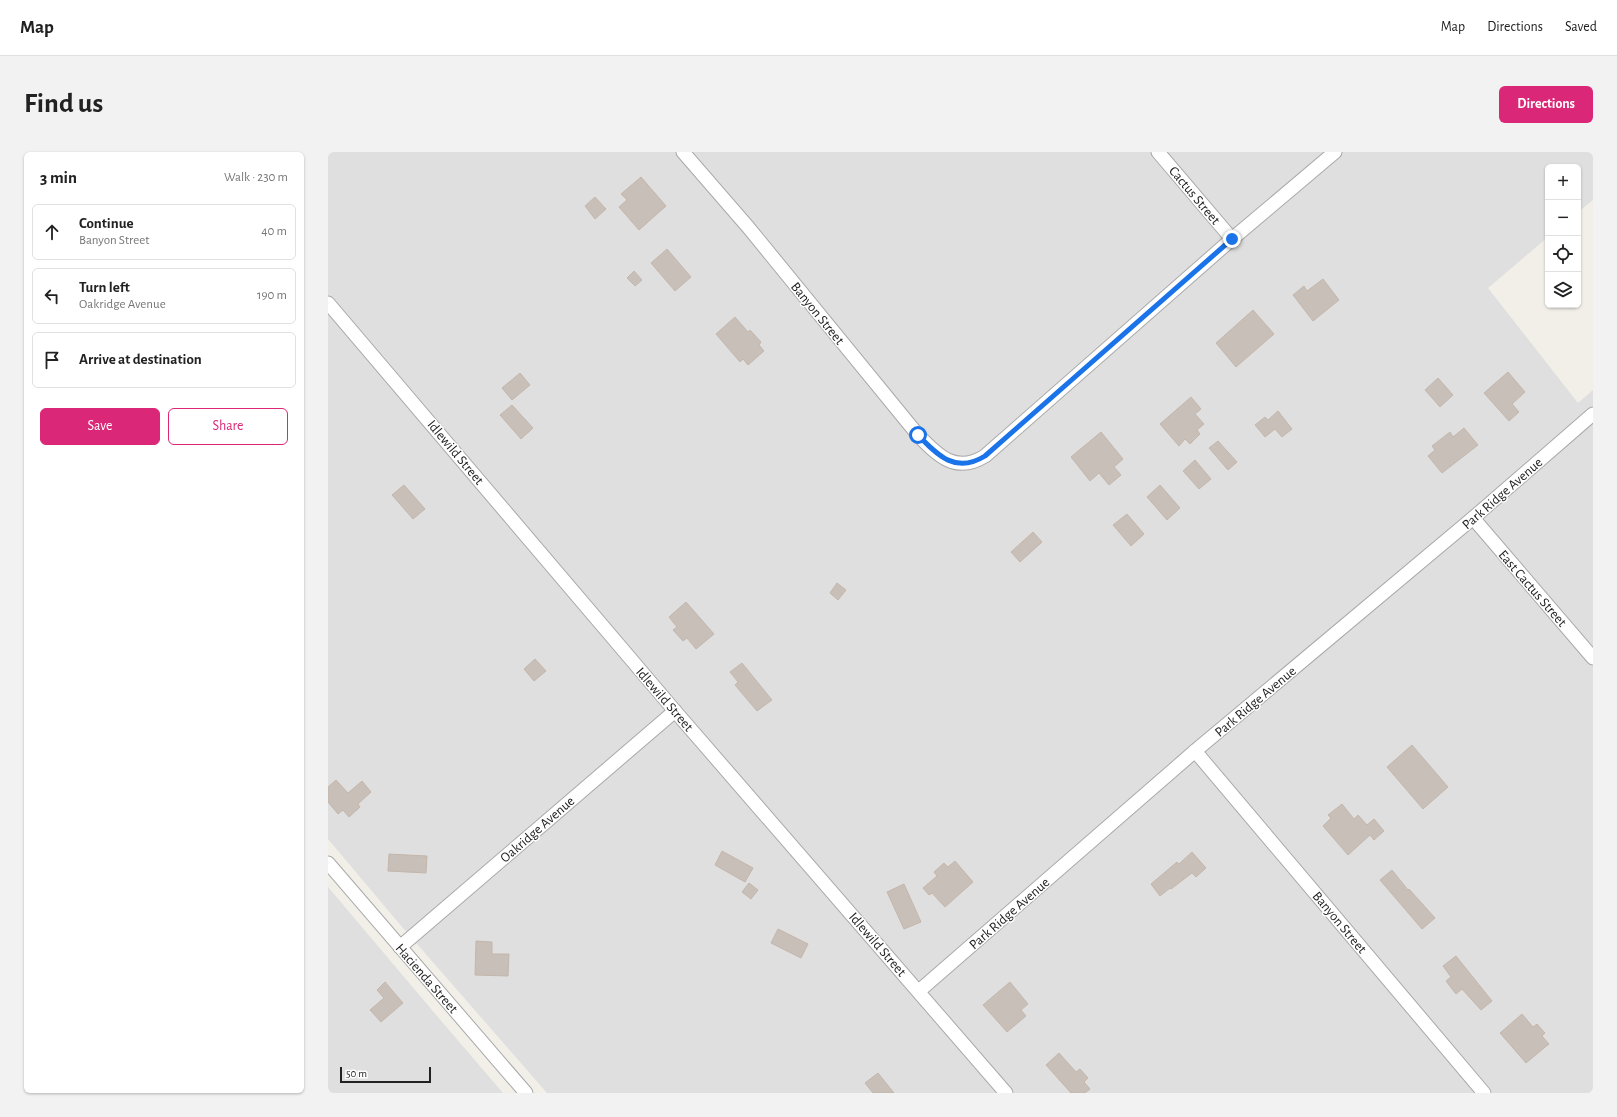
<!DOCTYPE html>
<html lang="en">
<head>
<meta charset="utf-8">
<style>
	body { margin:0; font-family:"Alegreya Sans",sans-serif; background:#f2f2f2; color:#222 }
	.controls { position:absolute; right:12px; top:12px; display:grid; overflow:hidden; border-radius:6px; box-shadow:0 1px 3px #0004 }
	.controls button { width:36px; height:36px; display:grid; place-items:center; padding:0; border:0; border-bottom:1px solid #e0e0e0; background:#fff; color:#222; font:20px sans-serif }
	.scale { position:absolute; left:12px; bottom:10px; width:91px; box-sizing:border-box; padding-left:4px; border:2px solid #222; border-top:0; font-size:11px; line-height:14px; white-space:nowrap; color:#222; -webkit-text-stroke:3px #fff; paint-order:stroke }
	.stop { position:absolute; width:12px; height:12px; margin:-9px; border:3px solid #1a73e8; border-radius:50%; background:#fff }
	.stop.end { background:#1a73e8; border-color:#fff; box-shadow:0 1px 4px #0008 }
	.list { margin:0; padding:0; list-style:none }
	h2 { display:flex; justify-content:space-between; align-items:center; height:52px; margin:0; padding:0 16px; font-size:17px }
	h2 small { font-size:13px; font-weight:400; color:#767676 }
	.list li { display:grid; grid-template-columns:26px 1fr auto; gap:12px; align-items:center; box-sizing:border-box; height:56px; margin:0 8px 8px; padding:0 8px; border:1px solid #e0e0e0; border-radius:6px }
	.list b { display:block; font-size:15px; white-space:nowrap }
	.list p { margin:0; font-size:13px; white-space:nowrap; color:#767676 }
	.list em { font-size:13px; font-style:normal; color:#767676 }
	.actions { display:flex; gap:8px; padding:12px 16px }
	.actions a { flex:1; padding:9px 0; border:1px solid #db2777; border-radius:6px; text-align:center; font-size:14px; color:#db2777 }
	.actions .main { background:#db2777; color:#fff }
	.icon { flex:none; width:22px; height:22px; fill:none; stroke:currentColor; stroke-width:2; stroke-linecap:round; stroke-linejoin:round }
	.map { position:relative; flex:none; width:1265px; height:941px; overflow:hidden; border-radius:6px }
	header { display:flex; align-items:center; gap:24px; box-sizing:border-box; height:56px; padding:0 20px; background:#fff; border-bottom:1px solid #e0e0e0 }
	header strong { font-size:19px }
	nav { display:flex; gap:22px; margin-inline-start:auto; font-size:14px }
	.intro { display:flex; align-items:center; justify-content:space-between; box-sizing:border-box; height:96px; padding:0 24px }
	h1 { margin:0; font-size:28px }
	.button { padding:10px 18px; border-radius:6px; background:#db2777; color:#fff; font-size:14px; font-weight:700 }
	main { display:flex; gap:24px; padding:0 24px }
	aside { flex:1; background:#fff; border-radius:6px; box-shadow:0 1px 3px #0004 }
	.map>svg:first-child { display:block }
	.residential { fill:#e0dfdf }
	.building { fill:#c7bfb8; stroke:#c4b6ab }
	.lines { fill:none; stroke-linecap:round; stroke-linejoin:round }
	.minor-casing { stroke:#a9a9a9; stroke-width:15 }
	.minor { stroke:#fff; stroke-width:13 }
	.route { stroke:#1a73e8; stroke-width:5 }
	.labels { text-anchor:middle; stroke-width:3; stroke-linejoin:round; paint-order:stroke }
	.street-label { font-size:14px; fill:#222; stroke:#fff }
</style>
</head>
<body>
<header>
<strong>Map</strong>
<nav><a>Map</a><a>Directions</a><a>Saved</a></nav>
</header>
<div class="intro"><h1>Find us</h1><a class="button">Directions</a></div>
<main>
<aside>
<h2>3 min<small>Walk · 230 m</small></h2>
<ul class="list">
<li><svg class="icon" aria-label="ahead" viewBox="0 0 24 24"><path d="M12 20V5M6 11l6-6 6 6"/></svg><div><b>Continue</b><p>Banyon Street</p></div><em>40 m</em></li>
<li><svg class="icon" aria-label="left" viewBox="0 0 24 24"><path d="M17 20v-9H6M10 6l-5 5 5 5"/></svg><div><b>Turn left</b><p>Oakridge Avenue</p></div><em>190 m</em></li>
<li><svg class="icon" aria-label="arrive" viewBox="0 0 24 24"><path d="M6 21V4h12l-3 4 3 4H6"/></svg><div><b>Arrive at destination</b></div></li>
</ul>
<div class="actions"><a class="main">Save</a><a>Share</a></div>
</aside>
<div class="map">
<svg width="1265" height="941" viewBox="0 0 1265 941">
	<rect width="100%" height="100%" fill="#f2efe9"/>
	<g class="residential">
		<path d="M0,0H1265V48L1250,60V15H1220V85L1160,136L1250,251L1265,238V941H219L69,769L0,687Z"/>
		<path d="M0,735L109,864L175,941H0Z"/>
	</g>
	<g class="building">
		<path d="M313,25L338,54L311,78L291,55L299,48L293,42Z"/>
		<path d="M267,45L278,57L267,67L257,54Z"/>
		<path d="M339,97L363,125L347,139L323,111Z"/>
		<path d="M306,119L314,128L307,134L299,126Z"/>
		<path d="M995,127L1011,148L985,169L965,143L976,134L979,139Z"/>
		<path d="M925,158L946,182L908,215L888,191Z"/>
		<path d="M407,165L420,180L422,178L433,190L431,193L436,199L420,213L415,207L412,210L388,182Z"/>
		<path d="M1180,220L1197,240L1184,252L1191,260L1181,269L1156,241Z"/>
		<path d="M192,221L202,233L184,248L174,236Z"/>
		<path d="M1110,226L1125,243L1112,255L1097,238Z"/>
		<path d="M863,245L873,257L867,262L876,272L869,278L872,282L862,292L857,287L851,294L832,272Z"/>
		<path d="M184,253L205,276L193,287L172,263Z"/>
		<path d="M950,259L964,277L954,285L947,277L937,285L927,273L937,265L940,268Z"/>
		<path d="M1136,276L1150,293L1114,321L1100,304L1107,298L1104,294L1122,280L1125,285Z"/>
		<path d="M773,280L795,307L786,315L793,323L781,333L771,321L762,329L743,305Z"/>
		<path d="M890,289L909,310L900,318L881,296Z"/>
		<path d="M867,308L883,327L871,337L855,319Z"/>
		<path d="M76,333L97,357L85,367L64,343Z"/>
		<path d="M832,333L852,356L839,368L819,345Z"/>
		<path d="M799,362L816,382L803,394L785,373Z"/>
		<path d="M705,380L714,390L692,410L683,400Z"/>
		<path d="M509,431L518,438L510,448L502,441Z"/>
		<path d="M358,450L386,482L368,497L359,486L355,489L345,478L349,475L341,465Z"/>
		<path d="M207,507L218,519L206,529L196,517Z"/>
		<path d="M414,511L444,548L429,559L407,533L410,530L402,520Z"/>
		<path d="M1084,593L1120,635L1095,657L1059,615Z"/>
		<path d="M8,628L20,641L34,629L43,640L30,652L32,655L21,665L15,658L10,662L0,650V635Z"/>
		<path d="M1014,652L1026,667L1030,663L1039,673L1046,667L1056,679L1046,688L1042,683L1020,703L995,674L1003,666L1000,663Z"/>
		<path d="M394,699L425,716L417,730L387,713Z"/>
		<path d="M864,700L878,716L868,725L864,721L843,737L842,736L832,744L823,732L849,710L851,712Z"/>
		<path d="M61,702L99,704L98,721L60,719Z"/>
		<path d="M627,709L645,730L617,755L604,741L601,743L595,736L609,724L606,720L616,711L620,715Z"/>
		<path d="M1064,718L1080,738L1081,737L1107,766L1094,777L1052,728Z"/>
		<path d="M421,731L430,738L423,747L414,740Z"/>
		<path d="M576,732L593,770L576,777L559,740Z"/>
		<path d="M450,777L480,792L473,806L443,791Z"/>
		<path d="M148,789L164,790V802H181L180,824L147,823Z"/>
		<path d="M1128,804L1164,849L1153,858L1134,837L1128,842L1118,829L1123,825L1115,814Z"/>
		<path d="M57,830L75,851L53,870L42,858L56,846L49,838Z"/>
		<path d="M682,830L700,852L693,858L698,864L679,880L655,853Z"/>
		<path d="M1194,862L1205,875L1209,872L1217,881L1214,884L1221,892L1198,911L1172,881Z"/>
		<path d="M731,901L748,920L752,917L760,926L756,930L762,937L757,941H743L718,913Z"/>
		<path d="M550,921L566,941H545L537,931Z"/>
	</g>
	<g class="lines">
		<g class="minor-casing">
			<g id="minor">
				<path d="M355,0L420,75L590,283C610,304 628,322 657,304L904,87L1007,0"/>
				<path d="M830,0L904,87"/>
				<path d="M0,151L347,559L678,941"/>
				<path d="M1145,366L1265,506"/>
				<path d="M867,599L1156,941"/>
				<path d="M0,711L198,941"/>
				<path d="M72,795L347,559"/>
				<path d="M591,839L867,599L1145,366L1265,262"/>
			</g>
		</g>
		<use href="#minor" class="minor"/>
	</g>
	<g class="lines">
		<path class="route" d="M590,283C610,304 628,322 657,304L904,87"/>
	</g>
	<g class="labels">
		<g class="street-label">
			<text transform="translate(867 43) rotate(50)" y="5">Cactus Street</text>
			<text transform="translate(490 161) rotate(51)" y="5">Banyon Street</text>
			<text transform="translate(128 300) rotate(50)" y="5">Idlewild Street</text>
			<text transform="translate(1174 341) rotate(-41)" y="5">Park Ridge Avenue</text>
			<text transform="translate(1205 436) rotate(49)" y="5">East Cactus Street</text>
			<text transform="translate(337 547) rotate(49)" y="5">Idlewild Street</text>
			<text transform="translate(927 549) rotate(-40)" y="5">Park Ridge Avenue</text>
			<text transform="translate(209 677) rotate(-41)" y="5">Oakridge Avenue</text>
			<text transform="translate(681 761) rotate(-41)" y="5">Park Ridge Avenue</text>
			<text transform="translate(1012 770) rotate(50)" y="5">Banyon Street</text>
			<text transform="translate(550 792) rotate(49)" y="5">Idlewild Street</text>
			<text transform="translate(99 826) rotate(49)" y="5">Hacienda Street</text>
		</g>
	</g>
</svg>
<div class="controls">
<button>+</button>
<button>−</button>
<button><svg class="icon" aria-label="locate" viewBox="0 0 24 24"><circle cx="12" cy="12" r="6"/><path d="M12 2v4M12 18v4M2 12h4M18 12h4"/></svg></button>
<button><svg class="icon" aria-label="layers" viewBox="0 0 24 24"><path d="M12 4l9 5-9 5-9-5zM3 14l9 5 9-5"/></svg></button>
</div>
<div class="scale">50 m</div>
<div class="stop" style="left:590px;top:283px"></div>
<div class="stop end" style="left:904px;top:87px"></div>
</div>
</main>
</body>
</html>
